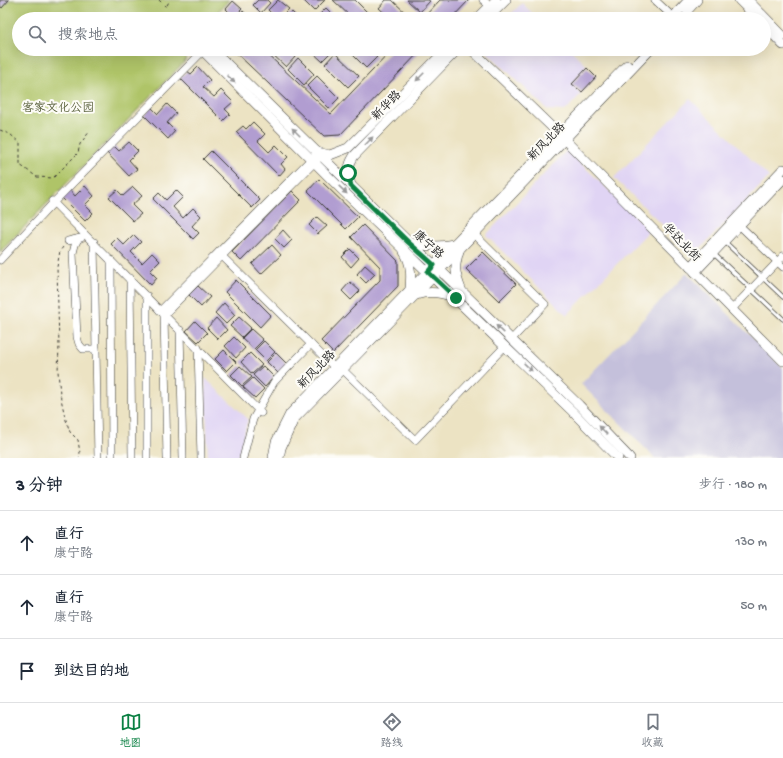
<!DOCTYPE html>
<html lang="zh">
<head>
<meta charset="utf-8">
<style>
	body { margin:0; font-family:"Gochi Hand","LXGW WenKai TC",sans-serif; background:#f6f6f7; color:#1f2937 }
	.stop { position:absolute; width:12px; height:12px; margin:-9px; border:3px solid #0b8043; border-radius:50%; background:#fff }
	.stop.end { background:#0b8043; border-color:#fff; box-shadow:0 1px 4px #0008 }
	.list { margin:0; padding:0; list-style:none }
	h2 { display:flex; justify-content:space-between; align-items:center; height:52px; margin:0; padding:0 16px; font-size:17px }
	h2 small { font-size:13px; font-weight:400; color:#747a83 }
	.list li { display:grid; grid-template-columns:26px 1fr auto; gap:12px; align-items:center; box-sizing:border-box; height:64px; padding:0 16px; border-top:1px solid #e0e1e3 }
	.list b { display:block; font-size:15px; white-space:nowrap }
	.list p { margin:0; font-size:13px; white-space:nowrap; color:#747a83 }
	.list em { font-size:13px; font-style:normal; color:#747a83 }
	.icon { flex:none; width:22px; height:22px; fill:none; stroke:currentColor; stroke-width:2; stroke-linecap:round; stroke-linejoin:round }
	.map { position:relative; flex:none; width:783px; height:458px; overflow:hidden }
	.search { position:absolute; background:#fff; box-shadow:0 4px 16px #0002; left:12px; right:12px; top:12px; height:44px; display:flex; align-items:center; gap:10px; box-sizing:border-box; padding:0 14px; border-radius:22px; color:#747a83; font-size:15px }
	.sheet { height:244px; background:#fff }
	nav { display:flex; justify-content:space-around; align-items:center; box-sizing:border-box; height:56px; border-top:1px solid #e0e1e3; background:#fff; font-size:11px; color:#747a83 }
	nav a { display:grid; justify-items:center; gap:2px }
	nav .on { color:#0b8043 }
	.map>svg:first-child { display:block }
	.built { fill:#e0d4f4 }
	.industrial { fill:#c4c0db }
	.green { fill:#afc468; stroke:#667042 }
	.building { fill:#b19dd1 }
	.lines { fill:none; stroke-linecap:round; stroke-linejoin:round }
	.service-casing { stroke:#3b3a35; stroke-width:5 }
	.minor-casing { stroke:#3b3a35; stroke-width:8 }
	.tertiary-casing { stroke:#3b3a35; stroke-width:10 }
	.path { stroke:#3b3a35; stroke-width:1; stroke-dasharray:3 3; stroke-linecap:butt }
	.service { stroke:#fff; stroke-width:3.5 }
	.minor { stroke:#fff; stroke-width:7 }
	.tertiary { stroke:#fff; stroke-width:9 }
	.oneway { fill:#999 }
	.route { stroke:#0b8043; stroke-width:5 }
	.labels { text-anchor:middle; stroke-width:4; stroke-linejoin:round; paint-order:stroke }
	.street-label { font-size:12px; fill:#1c1c1c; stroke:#fdfcf7 }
	.park-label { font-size:12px; fill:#575f3a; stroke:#fdfcf7 }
</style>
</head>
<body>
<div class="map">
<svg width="783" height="458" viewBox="0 0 783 458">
	<rect width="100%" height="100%" fill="#fdfcf7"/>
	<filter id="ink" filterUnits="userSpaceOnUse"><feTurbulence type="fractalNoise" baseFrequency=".025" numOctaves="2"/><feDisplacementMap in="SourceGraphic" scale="8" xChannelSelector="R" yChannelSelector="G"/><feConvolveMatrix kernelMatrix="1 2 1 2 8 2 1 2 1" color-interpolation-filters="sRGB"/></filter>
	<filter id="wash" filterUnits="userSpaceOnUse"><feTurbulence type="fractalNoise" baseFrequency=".012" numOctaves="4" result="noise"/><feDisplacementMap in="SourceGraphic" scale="16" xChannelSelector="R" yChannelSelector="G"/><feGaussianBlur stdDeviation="0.9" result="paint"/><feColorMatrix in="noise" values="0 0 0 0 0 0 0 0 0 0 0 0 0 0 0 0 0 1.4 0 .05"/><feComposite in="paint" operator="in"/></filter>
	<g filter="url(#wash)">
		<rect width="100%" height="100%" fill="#ece3c3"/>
		<g class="built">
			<path d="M522,3L538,19H506Z"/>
			<path d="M487,49H570L587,66L571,84L581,94L565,111L548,110L487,52Z"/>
			<path d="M690,99L769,177L694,255L614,178Z"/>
			<path d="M567,150L650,230L567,315L486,235Z"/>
			<path d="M205,378L248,419L238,458H208Z"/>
		</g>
		<path class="industrial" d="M687,273L783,368V458H655L581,384Z"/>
		<path class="green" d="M0,0H229L211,19H19V49H181L179,51L187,59L0,252Z"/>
		<g id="blocks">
			<g class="building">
				<path d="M0,0H9L2,8L0,6Z"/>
				<path d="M258,0H267L270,3L261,13L253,5Z"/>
				<path d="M278,0L289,9L279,19H277L268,10Z"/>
				<path d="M305,0H325L314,11L304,1Z"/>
				<path d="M333,0H355L368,13L362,19H353Z"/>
				<path d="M386,0H392L412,19H391L379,8Z"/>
				<path d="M407,0H428L430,1L420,12Z"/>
				<path d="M440,0H469L451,19H422Z"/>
				<path d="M233,1L242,9L234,17L226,9Z"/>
				<path d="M326,8L337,19H315Z"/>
				<path d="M243,11L251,19H235Z"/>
				<path d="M223,12L231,19H217Z"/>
				<path d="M292,12L299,19H285Z"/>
				<path d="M232,49H262L331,114L393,49H422L340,135L324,136Z"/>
				<path d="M273,49H288L296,56L286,67L270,52Z"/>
				<path d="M309,49H330L332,51L322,61Z"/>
				<path d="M347,49H368L377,57L366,68Z"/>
				<path d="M335,53L359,76L348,87L325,64Z"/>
				<path d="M298,58L314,74L304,85L288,69Z"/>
				<path d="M198,67L210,80L203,87L214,97L221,90L233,102L225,109L230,114L223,121L180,78L187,71L191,74Z"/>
				<path d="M587,68L596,77L582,92L572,84Z"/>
				<path d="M317,76L339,98L329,108L307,86Z"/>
				<path d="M167,104L176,113L167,123L175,131L168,139L144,115L151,107L158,114Z"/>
				<path d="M253,122L265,134L258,141L269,152L276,145L288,157L281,164L285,169L279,176L236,132L243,126L246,129Z"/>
				<path d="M129,142L138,151L129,160L137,169L129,176L106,152L113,145L119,151Z"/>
				<path d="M211,151L260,200L252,208L203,159Z"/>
				<path d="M319,179L358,217L346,229L308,191Z"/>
				<path d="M85,186L94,196L85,205L93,213L85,221L61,197L69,189L75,196Z"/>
				<path d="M133,187L142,196L132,205L141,214L133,221L109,197L117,190L123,196Z"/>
				<path d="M176,190L183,197L173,207L183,218L193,208L201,216L192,226L199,233L193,239L153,199L159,193L166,200Z"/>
				<path d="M292,191L301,200L241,261L232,252Z"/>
				<path d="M317,217L327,226L318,234L309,225Z"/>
				<path d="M363,225L398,261V286L333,353L321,341L380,280V267L351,237Z"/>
				<path d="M283,230L292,240L284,248L275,239Z"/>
				<path d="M134,235L141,242L131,252L142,263L152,253L160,261L150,271L157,278L151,285L111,244L117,238L124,245Z"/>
				<path d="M272,245L281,255L261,274L252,264Z"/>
				<path d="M350,249L359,258L351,267L342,257Z"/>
				<path d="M483,252L516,284L499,301L466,269Z"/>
				<path d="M365,265L375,274L366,283L357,274Z"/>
				<path d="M236,280L271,315L260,327L225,292Z"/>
				<path d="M350,282L360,291L351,300L342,291Z"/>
				<path d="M198,286L210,297L201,307L189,295Z"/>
				<path d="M224,303L235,315L226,324L215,313Z"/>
				<path d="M239,317L251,328L242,337L230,326Z"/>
				<path d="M216,318L227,330L218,339L207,328Z"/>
				<path d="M195,321L207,333L198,342L186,331Z"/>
				<path d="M251,329L263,340L254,349L242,338Z"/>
				<path d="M234,337L245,348L236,358L225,346Z"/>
				<path d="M264,341L275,352L266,361L255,350Z"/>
				<path d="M224,350L236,362L227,371L215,359Z"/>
				<path d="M250,353L262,365L252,374L241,362Z"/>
				<path d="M276,353L287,364L278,373L267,362Z"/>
				<path d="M240,366L252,377L242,386L231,375Z"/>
				<path d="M263,366L274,377L265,387L253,375Z"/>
				<path d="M253,378L264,389L255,398L243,387Z"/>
			</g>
		</g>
	</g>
	<g filter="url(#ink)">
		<use href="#blocks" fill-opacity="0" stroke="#3b3a35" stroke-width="1"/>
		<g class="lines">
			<g class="service-casing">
				<g id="service">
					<path d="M724,241L783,297"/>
					<path d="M714,254L783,319"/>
				</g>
			</g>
			<g class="minor-casing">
				<g id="minor">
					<path d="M483,0L490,6"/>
					<path d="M655,0L675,19"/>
					<path d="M318,159L222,256L338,371"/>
					<path d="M52,201L261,413"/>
					<path d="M739,225L783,267"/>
					<path d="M474,234L545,304L511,340"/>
					<path d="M78,239L75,245L73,253L77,337L79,344L83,349H96"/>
					<path d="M68,241L81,238"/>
					<path d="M94,242L98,458"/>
					<path d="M0,260L55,201L203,51"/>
					<path d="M111,260L112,458"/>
					<path d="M130,278L132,458"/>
					<path d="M147,296V458"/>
					<path d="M735,306L783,256"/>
					<path d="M160,311L314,156"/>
					<path d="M180,330L183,458"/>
					<path d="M198,348L201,458"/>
					<path d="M339,366L415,440L505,346"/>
					<path d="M167,458L164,315L222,256L219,252"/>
					<path d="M243,458L253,419L274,382L311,344"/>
				</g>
			</g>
			<g class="tertiary-casing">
				<g id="tertiary">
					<path d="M739,0L758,19"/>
					<path d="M748,0L783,36"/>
					<path d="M687,11L697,0"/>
					<path d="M477,19L496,0"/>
					<path d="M487,19L506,0"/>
					<path d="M671,19L689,0"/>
					<path d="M764,25L783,45"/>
					<path d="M201,49L341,189L572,411L618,458"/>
					<path d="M212,49L408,241L440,270L579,405L630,458"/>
					<path d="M471,49L564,139L783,361"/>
					<path d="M317,152L330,155L348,148L447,49"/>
					<path d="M351,186C348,173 347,167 354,156L458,49"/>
					<path d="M410,242C425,247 439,247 454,244"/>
					<path d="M459,251C454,267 455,274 461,289"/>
					<path d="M404,252C412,264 411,277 410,290"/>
					<path d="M690,267L783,169"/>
					<path d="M695,272L783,179"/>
					<path d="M416,295C428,291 440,292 452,297"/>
					<path d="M273,457L276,442L290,414L627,65"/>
					<path d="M279,458L281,448L294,419L431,279L651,49"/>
				</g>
			</g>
			<g class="path">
				<path d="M159,0L166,7L170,0"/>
				<path d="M0,130L10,134L20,143V165L37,177L53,178L78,153L80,144L90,131"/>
				<path d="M63,247L60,251L57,267L59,346L58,371L60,394L65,417L70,432L78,440L80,453L79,458"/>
			</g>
			<use href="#service" class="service"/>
			<use href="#minor" class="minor"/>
			<use href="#tertiary" class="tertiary"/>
		</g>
		<defs><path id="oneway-solid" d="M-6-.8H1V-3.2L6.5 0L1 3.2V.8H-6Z"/></defs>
		<g class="oneway">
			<use href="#oneway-solid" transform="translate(420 77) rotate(135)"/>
			<use href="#oneway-solid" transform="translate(231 79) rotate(45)"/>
			<use href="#oneway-solid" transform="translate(296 132) rotate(-135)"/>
			<use href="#oneway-solid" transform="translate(369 141) rotate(-46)"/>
			<use href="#oneway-solid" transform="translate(343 190) rotate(44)"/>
			<use href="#oneway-solid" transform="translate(500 329) rotate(-136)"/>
			<use href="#oneway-solid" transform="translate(528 367) rotate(44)"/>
			<use href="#oneway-solid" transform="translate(603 430) rotate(-134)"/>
		</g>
	</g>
	<g class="lines" filter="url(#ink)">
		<path class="route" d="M348,173L351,186L408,242L434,265L428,272L456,298"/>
	</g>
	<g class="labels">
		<g class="street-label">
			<text transform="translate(386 105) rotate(-46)" y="4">新华路</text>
			<text transform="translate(546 141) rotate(-46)" y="4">新风北路</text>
			<text transform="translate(682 242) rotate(45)" y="4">华达北街</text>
			<text transform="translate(429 244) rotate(42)" y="4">康宁路</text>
			<text transform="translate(316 369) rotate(-46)" y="4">新风北路</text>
		</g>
		<g class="park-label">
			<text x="58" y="111">客家文化公园</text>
		</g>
	</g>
</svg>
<div class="stop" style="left:348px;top:173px"></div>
<div class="stop end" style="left:456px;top:298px"></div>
<div class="search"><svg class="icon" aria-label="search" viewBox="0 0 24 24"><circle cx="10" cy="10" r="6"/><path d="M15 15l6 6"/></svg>搜索地点</div>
</div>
<section class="sheet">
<h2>3 分钟<small>步行 · 180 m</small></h2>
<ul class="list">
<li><svg class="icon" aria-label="ahead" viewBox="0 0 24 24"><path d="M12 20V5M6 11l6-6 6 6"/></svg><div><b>直行</b><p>康宁路</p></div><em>130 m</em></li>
<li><svg class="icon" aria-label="ahead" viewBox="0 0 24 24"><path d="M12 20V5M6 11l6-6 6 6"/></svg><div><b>直行</b><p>康宁路</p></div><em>50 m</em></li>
<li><svg class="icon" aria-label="arrive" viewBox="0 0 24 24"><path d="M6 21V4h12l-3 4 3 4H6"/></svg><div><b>到达目的地</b></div></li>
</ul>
</section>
<nav>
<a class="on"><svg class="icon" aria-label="map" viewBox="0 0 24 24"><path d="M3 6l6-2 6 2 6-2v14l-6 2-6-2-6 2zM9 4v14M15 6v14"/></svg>地图</a>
<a><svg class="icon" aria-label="directions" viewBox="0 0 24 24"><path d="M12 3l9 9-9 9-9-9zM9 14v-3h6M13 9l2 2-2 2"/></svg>路线</a>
<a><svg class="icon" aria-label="saved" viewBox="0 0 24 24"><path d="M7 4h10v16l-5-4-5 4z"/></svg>收藏</a>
</nav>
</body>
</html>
